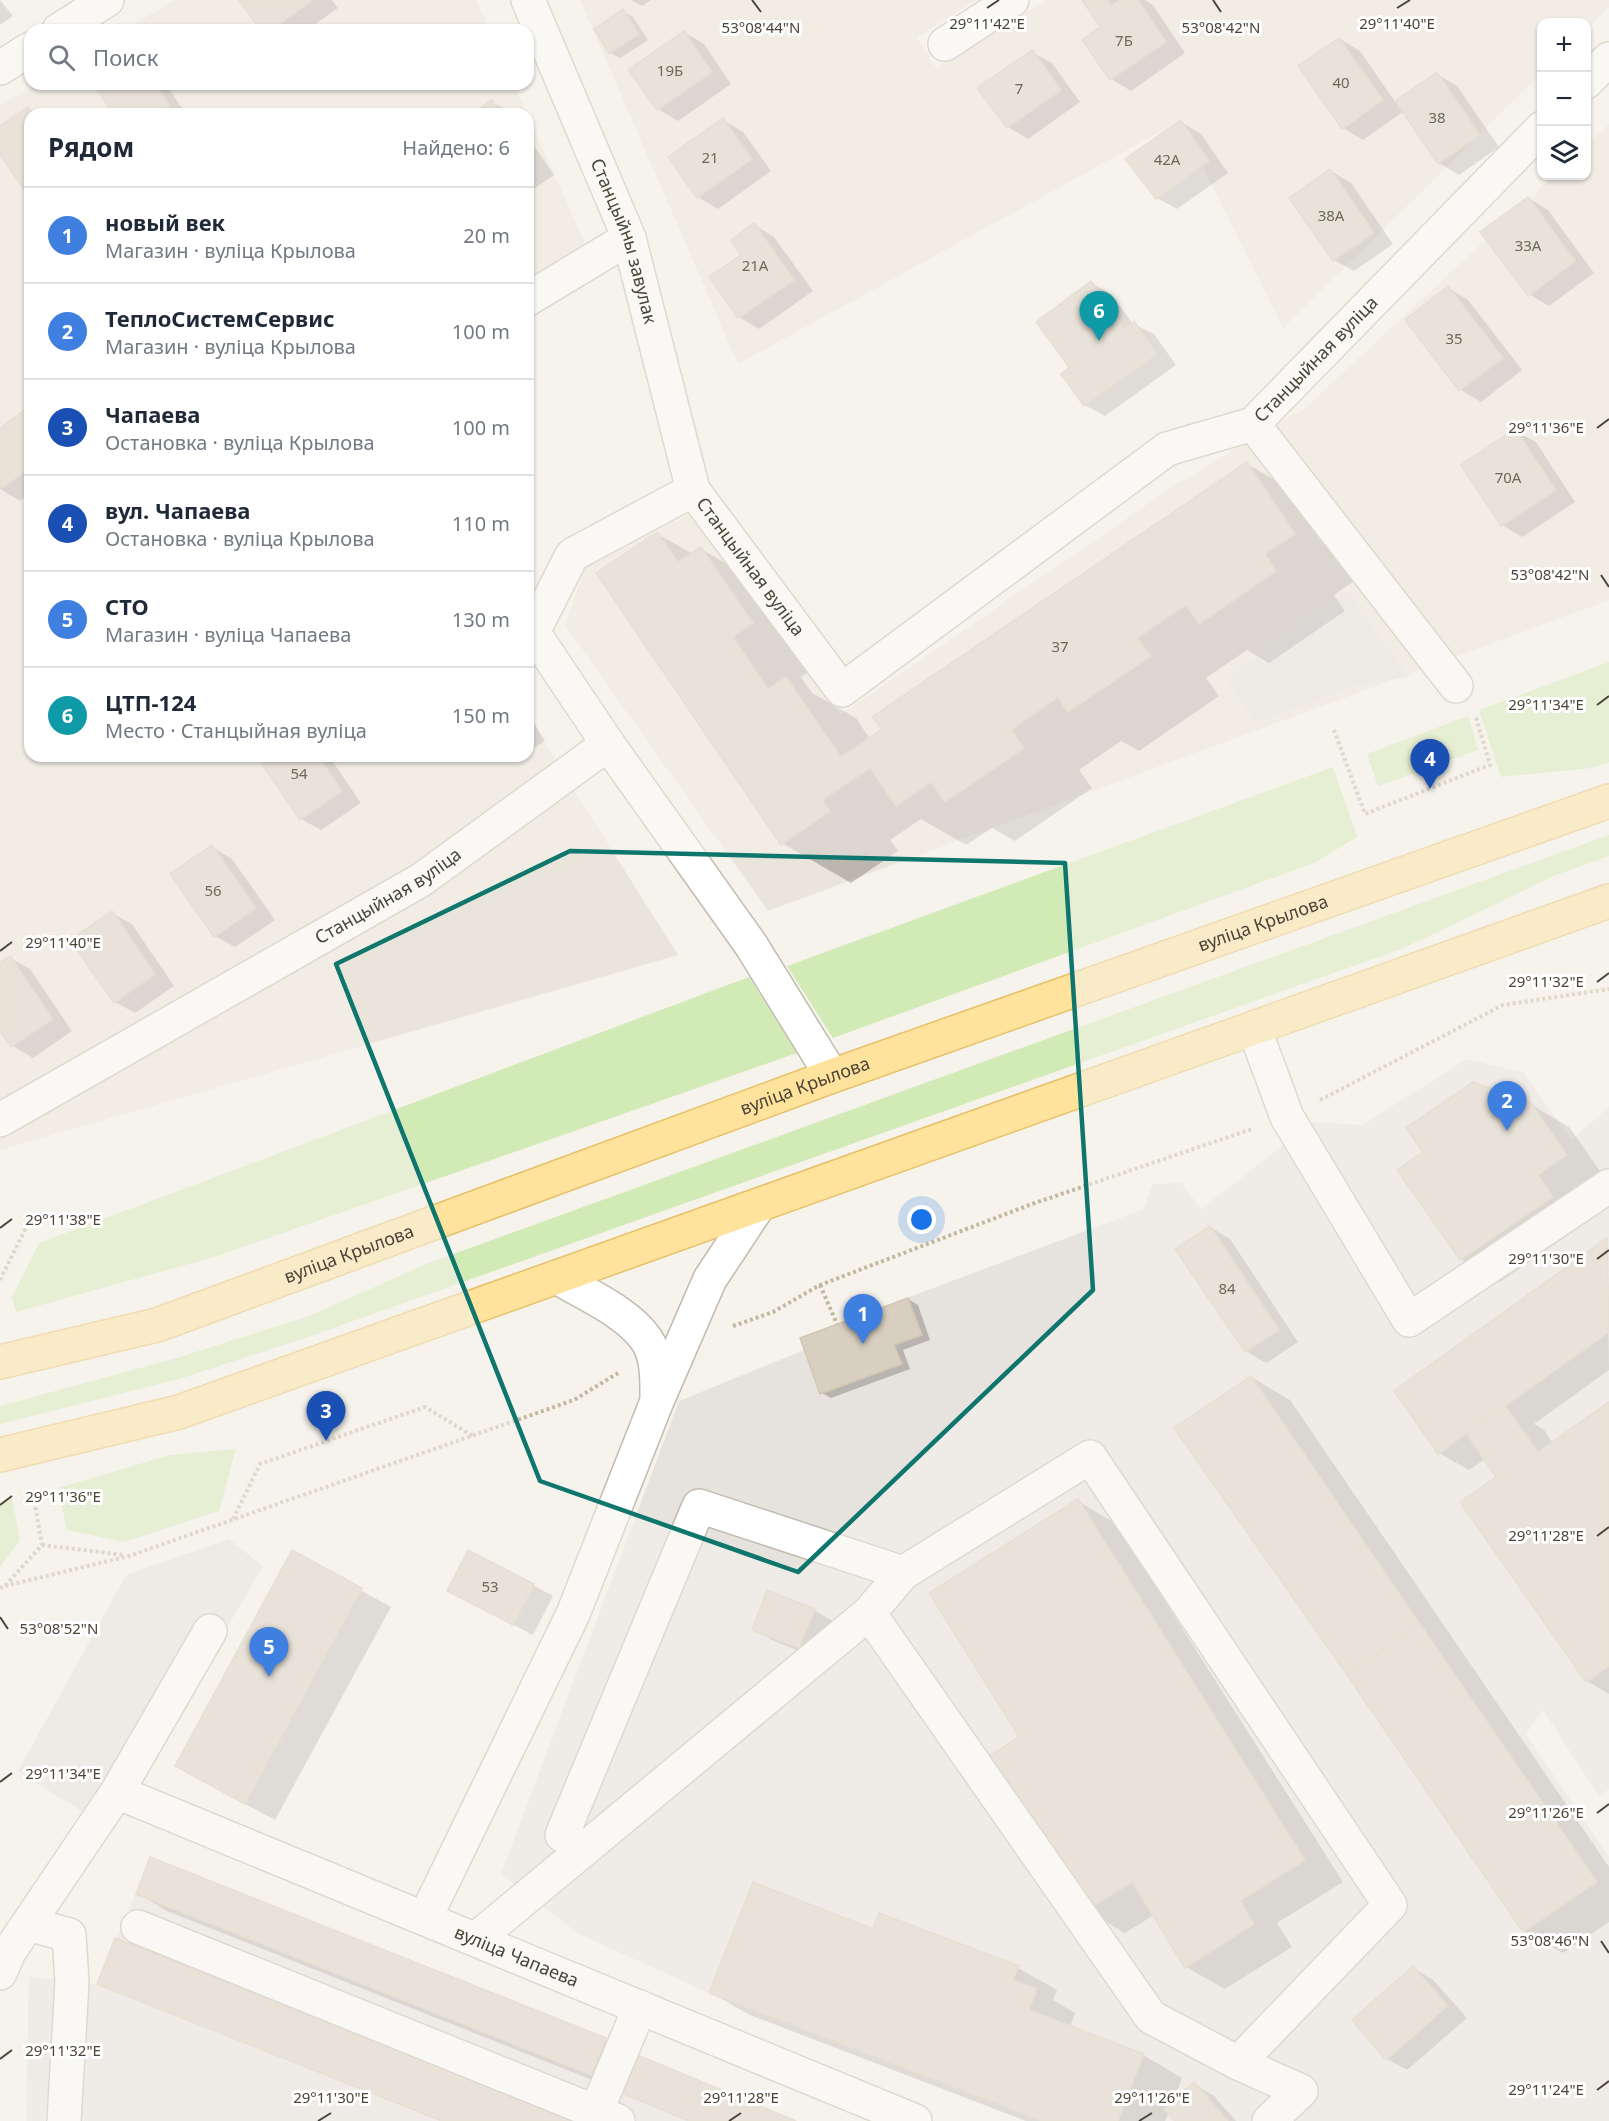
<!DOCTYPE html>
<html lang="ru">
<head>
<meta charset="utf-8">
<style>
	body { margin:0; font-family:"Noto Sans",sans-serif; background:#f2f2f3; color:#1f2937 }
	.controls { position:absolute; right:18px; top:18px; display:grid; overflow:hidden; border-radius:12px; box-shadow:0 2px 4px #0004 }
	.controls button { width:54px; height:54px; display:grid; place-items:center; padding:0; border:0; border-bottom:2px solid #e0e1e3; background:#fff; color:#1f2937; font:30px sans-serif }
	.you { position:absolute; left:922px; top:1220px; width:21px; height:21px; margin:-15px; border:4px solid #fff; border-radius:50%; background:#1a73e8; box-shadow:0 0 0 9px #1a73e833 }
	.badge { display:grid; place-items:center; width:39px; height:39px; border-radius:50%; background:#db2777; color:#fff; font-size:20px; font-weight:700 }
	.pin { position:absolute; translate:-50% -50px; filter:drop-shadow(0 2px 3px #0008) }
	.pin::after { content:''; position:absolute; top:32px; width:21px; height:18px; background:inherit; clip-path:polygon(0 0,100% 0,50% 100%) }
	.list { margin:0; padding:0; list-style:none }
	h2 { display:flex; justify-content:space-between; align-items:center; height:78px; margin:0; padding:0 24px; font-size:26px }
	h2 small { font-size:20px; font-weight:400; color:#747a83 }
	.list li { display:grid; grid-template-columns:39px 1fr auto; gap:18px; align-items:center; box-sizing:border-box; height:96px; padding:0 24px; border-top:2px solid #e0e1e3 }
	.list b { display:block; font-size:22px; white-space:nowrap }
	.list p { margin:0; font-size:20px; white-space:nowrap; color:#747a83 }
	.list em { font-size:20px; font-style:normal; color:#747a83 }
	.icon { flex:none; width:33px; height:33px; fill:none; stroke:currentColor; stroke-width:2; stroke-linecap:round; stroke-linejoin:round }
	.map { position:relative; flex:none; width:1609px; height:2121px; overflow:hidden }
	.search { position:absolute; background:#fff; box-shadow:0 2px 4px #0004; left:24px; top:24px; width:510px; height:66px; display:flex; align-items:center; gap:15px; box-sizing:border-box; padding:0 21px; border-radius:18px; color:#747a83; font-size:22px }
	.panel { position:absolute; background:#fff; box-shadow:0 2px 4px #0004; left:24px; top:108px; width:510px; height:654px; border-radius:18px }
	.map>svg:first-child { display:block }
	.residential { fill:#eae5da }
	.industrial { fill:#e6e2dd }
	.green { fill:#d2eab5 }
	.parking { fill:#e5e3e0 }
	.shadow { fill:#0003 }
	.building { fill:#d8cfc1; stroke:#d3c7b4; stroke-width:1.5 }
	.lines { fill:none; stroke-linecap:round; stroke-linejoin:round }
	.minor-casing { stroke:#c2bbae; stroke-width:36 }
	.major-casing { stroke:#e6c16a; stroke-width:36 }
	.path { stroke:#c4b79f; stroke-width:4; stroke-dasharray:3 3; stroke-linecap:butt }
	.minor { stroke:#fff; stroke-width:33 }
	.major { stroke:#ffe39c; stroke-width:33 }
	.marked { fill:none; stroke:#0f766e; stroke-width:4.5; stroke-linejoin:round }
	.ticks { fill:none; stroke:#4b4439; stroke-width:2 }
	.labels { text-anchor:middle; stroke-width:6; stroke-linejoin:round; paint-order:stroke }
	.number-label { font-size:15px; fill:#6e675b }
	.street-label { font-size:18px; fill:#4b4439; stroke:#fff }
	.ticks-label { font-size:15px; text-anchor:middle; fill:#4b4439; stroke:#fff; stroke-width:6; stroke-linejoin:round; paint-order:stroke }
</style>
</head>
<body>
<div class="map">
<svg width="1609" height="2121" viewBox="0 0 1609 2121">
	<rect width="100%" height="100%" fill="#f6f3ec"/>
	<g class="residential">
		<path d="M174,0H476L490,30H125Z"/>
		<path d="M580,0H975L917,38L936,68L1045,0H1609V7L1587,29L1586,22H1542L1541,74L1283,328L1180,121L738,364Z"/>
		<path d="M36,84H514L527,114H30V756H528V712L543,741L678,955L0,1150V106Z"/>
		<path d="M528,116L585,243L528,278Z"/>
		<path d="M1609,124V600L768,911L565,625L585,568L689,514L840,715L1177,484L1305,408L1554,176H1586L1587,145Z"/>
	</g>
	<g class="industrial">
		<path d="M1467,1059L1524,1073L1571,1140L1609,1107V1789L1599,1796L1543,1710L1526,1734L1609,1857V2121H1042L709,1993L579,1934L501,1874L679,1401L804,1350L800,1338L1144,1209L1152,1184L1182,1183L1201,1209L1313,1122L1362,1125Z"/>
		<path d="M147,1867L606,2038L635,2054L796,2121H26L29,1977L97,1984Z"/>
	</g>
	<g class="green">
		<path d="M1609,662V762L1592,768L1501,777L1479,710Z"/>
		<path d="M1468,716L1478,750L1378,786L1367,754Z"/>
		<path d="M1333,767L1357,837L1314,863L833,1038L787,966Z"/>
		<path d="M1609,835V856L1556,875L1404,948L308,1337L179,1379L0,1424V1406L177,1358L309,1316L429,1263Z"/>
		<path d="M749,977L797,1053L214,1257L16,1312L12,1297L39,1243Z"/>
		<path d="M236,1449L219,1511L124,1542L67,1530L58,1488L170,1455Z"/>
		<path d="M12,1498L20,1540L0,1567V1505Z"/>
	</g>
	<g class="parking">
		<path d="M1347,592L1409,677L1353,686L1256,723L1226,679Z"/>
		<path d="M229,1539L263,1566L110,1829L18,1771L126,1575Z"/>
	</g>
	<g class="shadow">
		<path d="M0,0L13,16L0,25Z"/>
		<path d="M241,0H332L338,8L307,30H261Z"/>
		<path d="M631,0H651L642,6Z"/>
		<path d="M1084,0H1145L1153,5L1185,53L1131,91L1111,79L1102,27Z"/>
		<path d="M623,11L633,17L648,40L620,58L610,53Z"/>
		<path d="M684,32L704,44L731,84L678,121L658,109L630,70Z"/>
		<path d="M1340,39L1360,51L1396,103L1437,74L1457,86L1499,147L1459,175L1439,163L1404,111L1363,140L1343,128Z"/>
		<path d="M1032,52L1052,63L1080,102L1028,139L1008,127Z"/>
		<path d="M95,84H166L186,114H116Z"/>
		<path d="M492,102L512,113V114H474Z"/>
		<path d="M723,120L743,132L771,171L718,209L698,197Z"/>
		<path d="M1181,122L1201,134L1228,173L1177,209L1157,198Z"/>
		<path d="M528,137L554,175L528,193Z"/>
		<path d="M1331,171L1351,183L1393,244L1354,271L1334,260Z"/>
		<path d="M1528,198L1548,210L1594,273L1549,306L1529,294Z"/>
		<path d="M754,225L774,237L813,291L759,329L739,317L744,255Z"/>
		<path d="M1091,283L1111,294L1133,324L1154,334L1176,365L1105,416L1085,405L1071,368Z"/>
		<path d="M1448,288L1468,300L1522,370L1481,402L1461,390L1407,320Z"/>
		<path d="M25,412L30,415V494L20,501L0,489V430Z"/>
		<path d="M1516,431L1536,442L1575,502L1522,537L1502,525Z"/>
		<path d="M1247,464L1316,504L1364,574L1334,595L1345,611L1269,663L1247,650L1206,678L1219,696L1139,751L1121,741L1079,770L1092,788L1015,841L992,828L966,845L921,819L890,840L898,851L851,883L782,843L657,534L693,554L701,549L771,589L821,664L801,677L812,693L856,718L870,739Z"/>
		<path d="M528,713L545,741L528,752Z"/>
		<path d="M261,756H329L361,803L321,830L301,819L259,757Z"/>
		<path d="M212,847L232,859L275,920L235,947L215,936Z"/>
		<path d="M112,913L132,924L174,986L135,1013L115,1002Z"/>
		<path d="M10,958L30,969L72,1031L33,1058L13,1046L0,1028V964Z"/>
		<path d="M1530,1104L1569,1127L1605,1178L1575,1197L1591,1219L1500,1282L1461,1259L1399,1170Z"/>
		<path d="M1210,1227L1230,1239L1298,1342L1266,1363L1246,1351L1177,1249Z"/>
		<path d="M1607,1240L1609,1370L1534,1424L1544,1430L1553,1443L1609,1404V1694L1587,1681L1498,1477L1485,1459L1469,1470L1439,1453L1396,1392Z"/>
		<path d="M908,1299L918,1305L930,1340L903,1350L910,1369L831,1398L822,1393Z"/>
		<path d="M1251,1377L1290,1400L1609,1867V1922L1563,1953L1524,1931L1176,1429Z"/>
		<path d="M1078,1501L1116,1524L1343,1882L1277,1923L1292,1947L1225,1989L1186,1967L1154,1915L1125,1933L1086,1910L1021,1738Z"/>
		<path d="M292,1552L391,1607L275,1820L207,1783Z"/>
		<path d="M533,1585L553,1596L533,1635L469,1602Z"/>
		<path d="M814,1610L834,1622L819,1659L774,1641L754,1629Z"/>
		<path d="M151,1859L605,2040L635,2057L792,2121H689L620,2091L167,1911L137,1893Z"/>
		<path d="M874,1931L1018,1968L1057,1990L1053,2000L1075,2013L1070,2027L1143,2055L1182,2078L1172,2104L1194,2084L1214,2096L1236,2121H1177L1169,2112L1165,2121H1026L750,2015L711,1993Z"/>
		<path d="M1413,1968L1433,1980L1467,2018L1407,2070L1387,2059Z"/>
		<path d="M99,1984L573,2121H441Z"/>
	</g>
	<g class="building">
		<path d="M239,0H313L271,30H260Z"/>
		<path d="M1082,0H1107L1111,6L1120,0H1138L1166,42L1110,80L1082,40L1100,27Z"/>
		<path d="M623,9L639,34L609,54L594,29Z"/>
		<path d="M684,31L712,72L657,110L628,70Z"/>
		<path d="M1339,38L1383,100L1342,129L1298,66Z"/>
		<path d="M1032,50L1061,90L1007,128L977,88Z"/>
		<path d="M1437,72L1480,135L1438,164L1395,101Z"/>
		<path d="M93,84H155L170,106L158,114H114Z"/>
		<path d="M492,100L501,114H471Z"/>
		<path d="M28,107L33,114H30V198L0,155V126Z"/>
		<path d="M723,118L752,159L697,198L668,157Z"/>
		<path d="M1181,120L1209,161L1156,199L1125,159Z"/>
		<path d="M1330,169L1374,233L1333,261L1289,198Z"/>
		<path d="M1528,197L1575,261L1528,296L1480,232Z"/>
		<path d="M754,223L794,280L738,318L709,277L741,255L731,240Z"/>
		<path d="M1091,281L1125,328L1134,321L1157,354L1084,406L1061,374L1069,367L1036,322Z"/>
		<path d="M1448,286L1503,358L1459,391L1405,320Z"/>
		<path d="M25,410L30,417V468L0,489V428Z"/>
		<path d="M1515,429L1556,490L1501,526L1461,465Z"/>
		<path d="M1247,462L1295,534L1265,554L1276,571L1199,624L1186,605L1137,638L1151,656L1068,712L1058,697L1011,730L1024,748L945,802L931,782L896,806L870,768L822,800L830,811L781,845L596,573L657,532L678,562L701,547L753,623L733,637L768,689L786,677L841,757L882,729L872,717Z"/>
		<path d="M318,756L342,791L300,820L257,757Z"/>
		<path d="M212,845L256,908L214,937L170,874Z"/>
		<path d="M112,911L155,974L114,1003L70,940Z"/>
		<path d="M10,956L53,1019L11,1047L0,1031V963Z"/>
		<path d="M1473,1082L1531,1103L1567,1155L1538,1175L1553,1197L1460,1260L1397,1170L1423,1152L1406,1128Z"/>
		<path d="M1210,1226L1279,1330L1245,1352L1175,1249Z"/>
		<path d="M1607,1238L1609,1332L1438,1454L1394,1391Z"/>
		<path d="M908,1298L922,1335L894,1345L902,1364L820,1394L800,1338Z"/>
		<path d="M1251,1376L1420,1624L1347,1675L1174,1428Z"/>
		<path d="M1609,1402V1666L1586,1682L1460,1502L1496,1477L1466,1433L1505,1406L1538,1452Z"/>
		<path d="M1078,1499L1305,1860L1240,1901L1254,1924L1185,1968L1132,1882L1085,1911L988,1757L1019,1737L929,1593Z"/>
		<path d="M292,1550L362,1588L245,1804L175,1766Z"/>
		<path d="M468,1550L534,1584L513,1625L447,1591Z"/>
		<path d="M767,1590L815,1609L799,1648L752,1630Z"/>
		<path d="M1420,1624L1597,1882L1523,1932L1347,1675Z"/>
		<path d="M150,1857L606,2038L591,2075L136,1894Z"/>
		<path d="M753,1882L873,1929L879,1913L1019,1966L1013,1980L1037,1989L1029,2010L1144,2054L1118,2121H1042L709,1993Z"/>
		<path d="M115,1938L577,2121H442L97,1984Z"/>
		<path d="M1413,1966L1448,2006L1386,2060L1352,2020Z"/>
		<path d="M635,2054L796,2121H689L619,2092Z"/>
		<path d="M1194,2082L1228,2121H1175L1164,2109Z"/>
	</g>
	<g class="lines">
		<g class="minor-casing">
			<g id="minor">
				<path id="s1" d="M528,0L629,238L693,490"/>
				<path d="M59,30L107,0"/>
				<path d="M945,44L1012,0"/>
				<path d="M0,68L30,49"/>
				<path d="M1586,82L1609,59"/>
				<path d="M528,299L629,238"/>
				<path d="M1253,424L1456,686"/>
				<path d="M1254,1028L1287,1117L1409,1320L1609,1186"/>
				<path id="s2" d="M832,1076L751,945L608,744L533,632L572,555L693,490L842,690L1167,449L1253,424L1542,128"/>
				<path id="s3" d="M0,1120L421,880L608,744"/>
				<path d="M557,1277C586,1295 626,1311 646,1339C658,1356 657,1380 657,1399"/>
				<path d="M903,1573L1090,1457L1390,1905L1238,2063"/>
				<path d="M869,1613L1151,2017L1238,2063L1301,2091L1269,2121"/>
				<path id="s4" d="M117,1792L915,2121"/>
				<path d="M425,1918L573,1614L657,1401L710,1279L759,1205"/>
				<path d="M28,1924L69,1935L72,1982L64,2121"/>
				<path d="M138,1927L618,2121"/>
				<path d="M476,1939L869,1613L903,1573L699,1506L562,1835L584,1849"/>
				<path d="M0,1973L9,1952L117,1792L210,1631"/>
				<path d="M596,2112L640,2007"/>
			</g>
		</g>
		<g class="major-casing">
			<g id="major">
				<path id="s5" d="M0,1362L157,1325L832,1076L1609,801"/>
				<path d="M0,1455L179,1412L1609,901"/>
			</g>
		</g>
		<g class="path">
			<path d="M1334,730L1365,814L1490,765L1476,717"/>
			<path d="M1320,1100L1503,1005L1609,989"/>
			<path d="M0,1280L32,1216"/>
			<path d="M820,1285L837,1324"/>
			<path d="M733,1326L773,1312L820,1285L1032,1204L1252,1129"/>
			<path d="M233,1519L260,1464L425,1407L473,1436"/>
			<path d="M42,1545L124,1555"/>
			<path d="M5,1586L129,1556L574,1400L618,1373"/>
			<path d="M0,1588L5,1586L42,1545L32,1488"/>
		</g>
		<use href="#minor" class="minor"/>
		<use href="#major" class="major"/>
	</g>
	<path d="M0 0H1609V2121H0ZM570,851L1065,863L1093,1290L798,1572L540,1481L336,964Z" fill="#f6f3ec" fill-opacity=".55" fill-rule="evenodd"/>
	<path class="marked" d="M570,851L1065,863L1093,1290L798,1572L540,1481L336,964Z"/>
	<path class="ticks" d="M752,0L761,12M1213,0L1221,12M987,8L999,0M1397,8L1410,0M1597,428L1609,419M1601,575L1609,587M1597,705L1609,696M0,951L12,942M1597,982L1609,973M0,1228L12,1219M1597,1259L1609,1250M0,1505L12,1496M1597,1536L1609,1527M0,1617L8,1629M0,1782L12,1773M1597,1813L1609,1804M1601,1941L1609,1953M0,2059L12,2050M1597,2090L1609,2081M318,2121L331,2113M729,2121L741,2113M1139,2121L1152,2113"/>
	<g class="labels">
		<g class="number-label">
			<text x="1124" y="46">7Б</text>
			<text x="670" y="76">19Б</text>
			<text x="1341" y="88">40</text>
			<text x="1019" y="94">7</text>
			<text x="1437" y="123">38</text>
			<text x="710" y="163">21</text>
			<text x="1167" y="165">42А</text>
			<text x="1331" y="221">38А</text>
			<text x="1528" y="251">33А</text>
			<text x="755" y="271">21А</text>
			<text x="1454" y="344">35</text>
			<text x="1508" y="483">70А</text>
			<text x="1060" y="652">37</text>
			<text x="299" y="779">54</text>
			<text x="213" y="896">56</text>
			<text x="1227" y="1294">84</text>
			<text x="490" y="1592">53</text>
		</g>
		<g class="street-label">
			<text dy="6" stroke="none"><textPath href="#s1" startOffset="260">Станцыйны завулак</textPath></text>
			<text dy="6" stroke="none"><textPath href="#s2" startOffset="1593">Станцыйная вуліца</textPath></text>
			<text dy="6" stroke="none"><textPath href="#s2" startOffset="855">Станцыйная вуліца</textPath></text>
			<text dy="6" stroke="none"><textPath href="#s3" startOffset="448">Станцыйная вуліца</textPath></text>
			<text dy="6" stroke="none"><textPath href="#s5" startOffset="1338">вуліца Крылова</textPath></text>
			<text dy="6" stroke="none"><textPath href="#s5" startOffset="852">вуліца Крылова</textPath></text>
			<text dy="6" stroke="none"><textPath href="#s5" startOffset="366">вуліца Крылова</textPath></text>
			<text dy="6" stroke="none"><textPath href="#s4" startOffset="432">вуліца Чапаева</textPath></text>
		</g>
	</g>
	<g class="ticks-label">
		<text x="987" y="29">29°11'42"E</text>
		<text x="1397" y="29">29°11'40"E</text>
		<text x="761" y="33">53°08'44"N</text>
		<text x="1221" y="33">53°08'42"N</text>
		<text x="1546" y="433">29°11'36"E</text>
		<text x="1550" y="580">53°08'42"N</text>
		<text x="1546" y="710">29°11'34"E</text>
		<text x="63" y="948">29°11'40"E</text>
		<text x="1546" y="987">29°11'32"E</text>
		<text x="63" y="1225">29°11'38"E</text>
		<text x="1546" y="1264">29°11'30"E</text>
		<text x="63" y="1502">29°11'36"E</text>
		<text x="1546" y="1541">29°11'28"E</text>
		<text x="59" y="1634">53°08'52"N</text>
		<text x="63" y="1779">29°11'34"E</text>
		<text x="1546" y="1818">29°11'26"E</text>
		<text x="1550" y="1946">53°08'46"N</text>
		<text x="63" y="2056">29°11'32"E</text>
		<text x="1546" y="2095">29°11'24"E</text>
		<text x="331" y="2103">29°11'30"E</text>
		<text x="741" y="2103">29°11'28"E</text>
		<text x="1152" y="2103">29°11'26"E</text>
	</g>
</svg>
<div class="controls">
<button>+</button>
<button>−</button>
<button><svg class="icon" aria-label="layers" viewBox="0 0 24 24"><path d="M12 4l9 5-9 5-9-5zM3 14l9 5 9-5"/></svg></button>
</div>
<div class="you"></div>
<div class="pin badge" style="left:863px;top:1344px;background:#3f7fe0">1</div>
<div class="pin badge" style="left:1507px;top:1131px;background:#3f7fe0">2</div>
<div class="pin badge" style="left:326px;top:1441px;background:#1a4fb4">3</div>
<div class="pin badge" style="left:1430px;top:789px;background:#1a4fb4">4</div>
<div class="pin badge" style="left:269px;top:1677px;background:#3f7fe0">5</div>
<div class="pin badge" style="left:1099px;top:341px;background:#0f9aa8">6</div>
<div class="search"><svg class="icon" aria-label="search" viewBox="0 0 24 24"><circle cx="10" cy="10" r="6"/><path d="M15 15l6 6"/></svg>Поиск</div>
<section class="panel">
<h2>Рядом<small>Найдено: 6</small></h2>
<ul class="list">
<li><span class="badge" style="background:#3f7fe0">1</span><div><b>новый век</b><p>Магазин · вуліца Крылова</p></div><em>20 m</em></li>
<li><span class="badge" style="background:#3f7fe0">2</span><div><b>ТеплоСистемСервис</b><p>Магазин · вуліца Крылова</p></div><em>100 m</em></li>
<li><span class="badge" style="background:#1a4fb4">3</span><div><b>Чапаева</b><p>Остановка · вуліца Крылова</p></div><em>100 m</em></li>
<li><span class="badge" style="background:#1a4fb4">4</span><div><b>вул. Чапаева</b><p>Остановка · вуліца Крылова</p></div><em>110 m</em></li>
<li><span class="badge" style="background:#3f7fe0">5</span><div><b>СТО</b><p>Магазин · вуліца Чапаева</p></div><em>130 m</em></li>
<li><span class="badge" style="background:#0f9aa8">6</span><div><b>ЦТП-124</b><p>Место · Станцыйная вуліца</p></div><em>150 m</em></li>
</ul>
</section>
</div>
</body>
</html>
